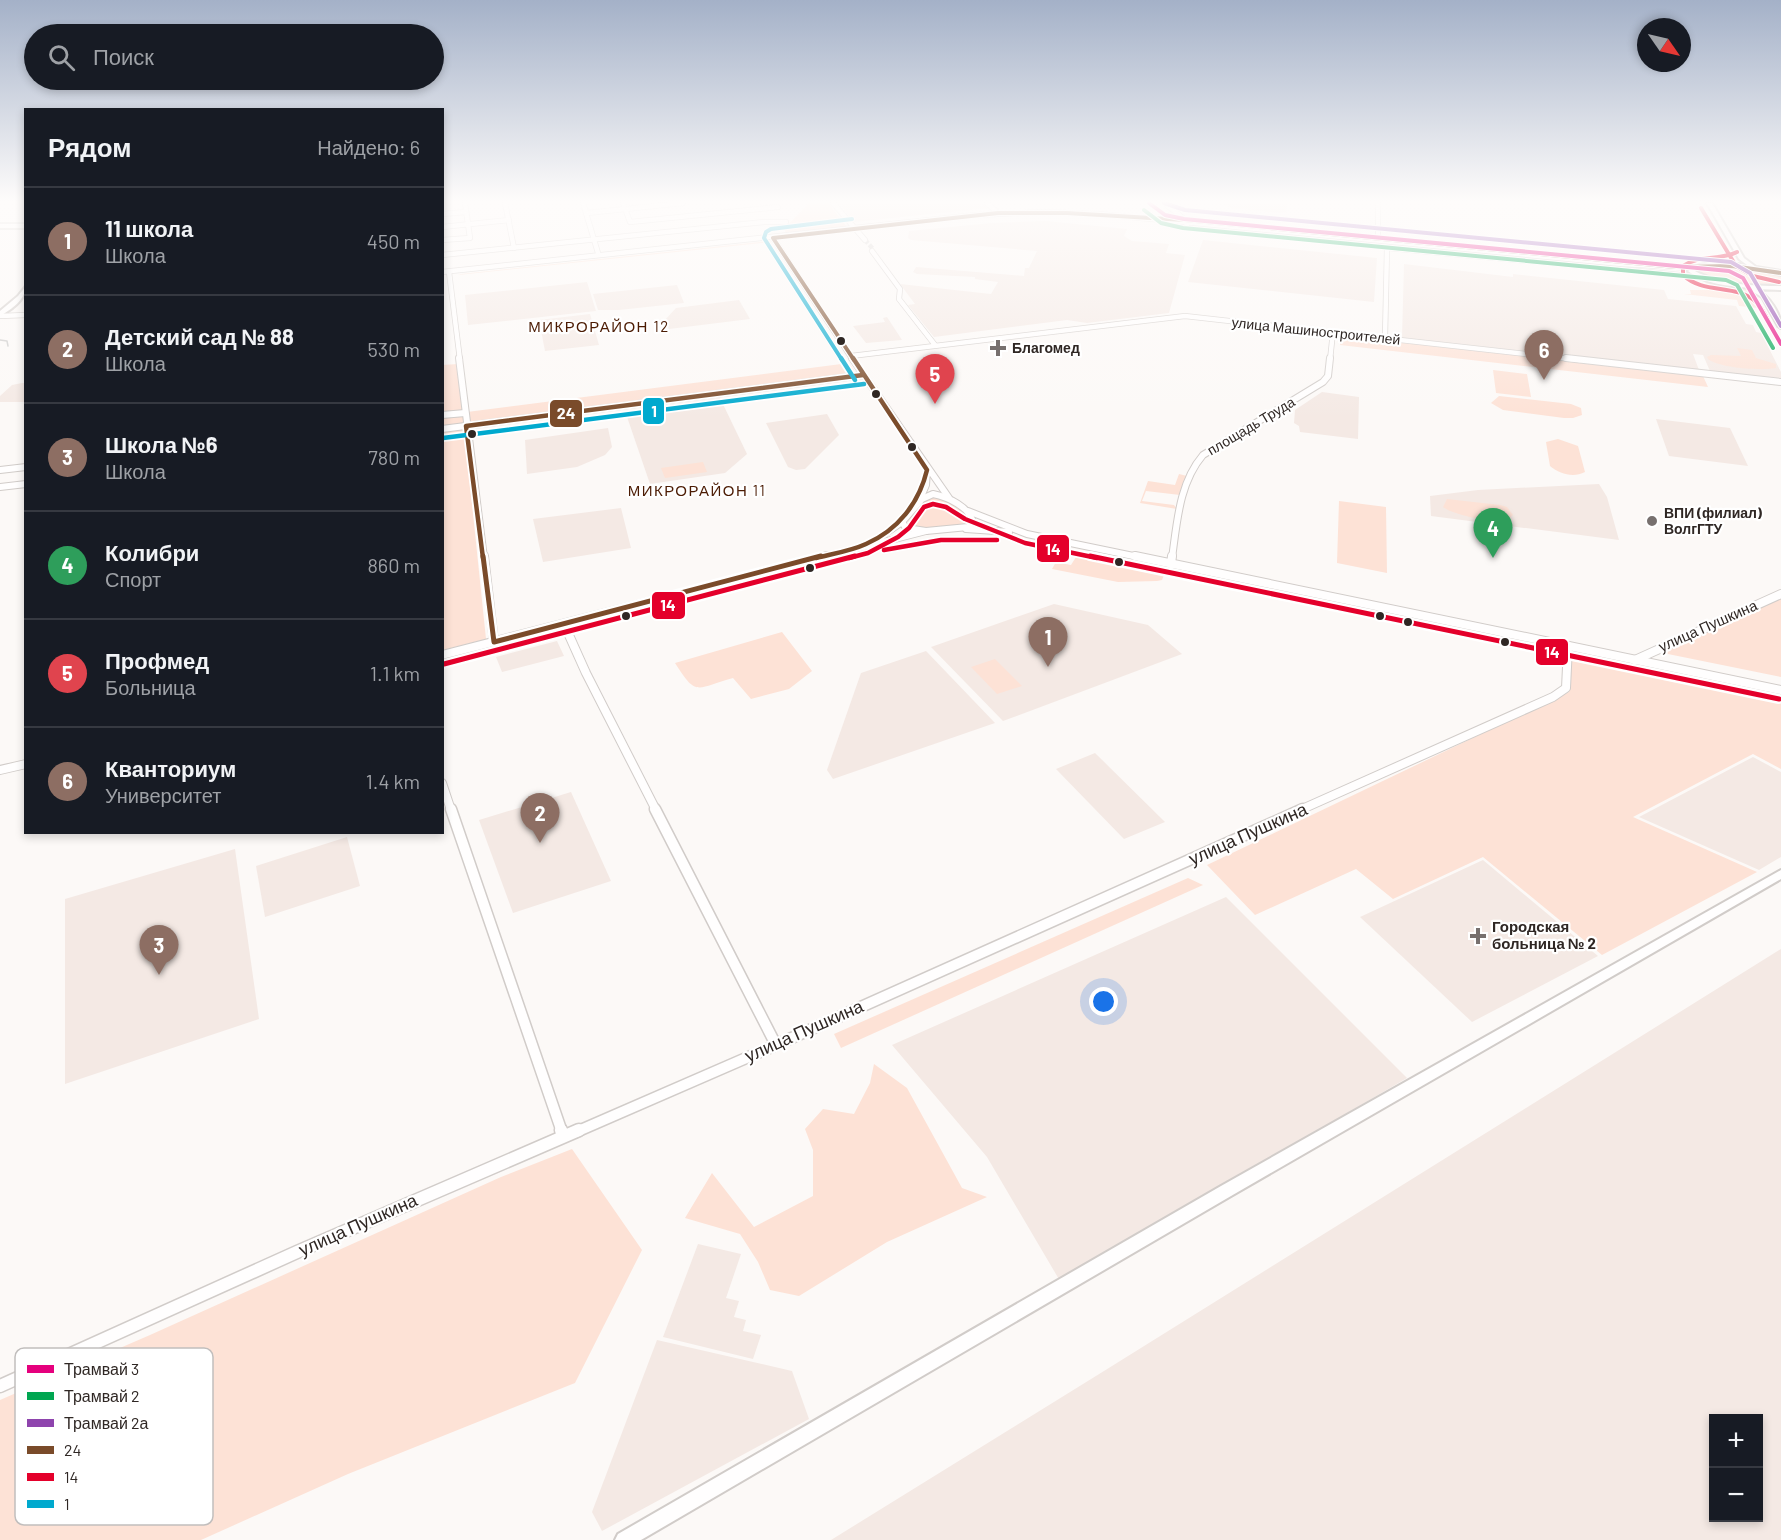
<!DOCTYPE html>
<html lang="ru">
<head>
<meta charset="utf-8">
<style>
	body { margin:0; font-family:Barlow,sans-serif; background:#20242c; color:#f1f3f6 }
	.controls { position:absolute; right:18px; bottom:18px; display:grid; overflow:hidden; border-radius:0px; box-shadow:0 3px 9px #0003 }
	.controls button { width:54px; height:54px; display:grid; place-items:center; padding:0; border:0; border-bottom:2px solid #363941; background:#171b24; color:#f1f3f6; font:30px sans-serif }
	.compass { position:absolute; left:1637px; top:18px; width:54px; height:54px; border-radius:50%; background:#171b24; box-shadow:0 3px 9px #0003; rotate:124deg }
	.you { position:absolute; left:1104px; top:1002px; width:21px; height:21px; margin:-15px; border:4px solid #fff; border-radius:50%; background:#1a73e8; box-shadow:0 0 0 9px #1a73e833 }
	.badge { display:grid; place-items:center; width:39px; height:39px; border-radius:50%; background:#0b8043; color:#fff; font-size:20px; font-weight:700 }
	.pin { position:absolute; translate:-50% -50px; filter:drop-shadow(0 2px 3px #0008) }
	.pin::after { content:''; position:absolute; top:32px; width:21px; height:18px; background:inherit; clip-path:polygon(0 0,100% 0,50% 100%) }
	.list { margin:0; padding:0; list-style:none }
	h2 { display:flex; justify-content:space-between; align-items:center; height:78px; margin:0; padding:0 24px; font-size:26px }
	h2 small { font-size:20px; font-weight:400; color:#9ea1a6 }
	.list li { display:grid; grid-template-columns:39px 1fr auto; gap:18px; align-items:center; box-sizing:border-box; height:108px; padding:0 24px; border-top:2px solid #363941 }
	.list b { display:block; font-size:22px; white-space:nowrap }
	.list p { margin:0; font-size:20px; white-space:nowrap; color:#9ea1a6 }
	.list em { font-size:20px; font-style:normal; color:#9ea1a6 }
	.icon { flex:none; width:33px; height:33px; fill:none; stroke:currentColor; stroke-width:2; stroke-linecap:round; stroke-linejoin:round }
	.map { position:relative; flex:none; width:1781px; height:1540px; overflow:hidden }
	.search { position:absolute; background:#171b24; box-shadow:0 3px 9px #0003; left:24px; top:24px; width:420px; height:66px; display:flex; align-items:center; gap:15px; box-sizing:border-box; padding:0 21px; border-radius:33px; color:#9ea1a6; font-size:22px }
	.panel { position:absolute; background:#171b24; box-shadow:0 3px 9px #0003; left:24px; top:108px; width:420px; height:726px; border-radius:0px }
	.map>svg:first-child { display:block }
	.built { fill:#f4e9e4; fill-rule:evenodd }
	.green { fill:#fde2d6 }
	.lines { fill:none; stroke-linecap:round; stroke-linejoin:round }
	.minor-tunnel { stroke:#d3cfcd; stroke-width:4.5; stroke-dasharray:4.5 2; stroke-linecap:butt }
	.minor-far4-casing { stroke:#d1ccc9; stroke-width:6 }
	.minor-far3-casing { stroke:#d1ccc9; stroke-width:8 }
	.minor-far2-casing { stroke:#d1ccc9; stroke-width:10 }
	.minor-far1-casing { stroke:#d1ccc9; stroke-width:13 }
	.minor-casing { stroke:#d1ccc9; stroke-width:15 }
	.major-casing { stroke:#d1ccc9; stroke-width:4 }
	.minor-far4 { stroke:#fffefe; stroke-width:4.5 }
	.minor-far3 { stroke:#fffefe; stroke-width:6 }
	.minor-far2 { stroke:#fffefe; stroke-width:8 }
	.minor-far1 { stroke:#fffefe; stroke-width:10 }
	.minor { stroke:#fffefe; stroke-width:12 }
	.major { fill:#fffefe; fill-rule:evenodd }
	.tram { stroke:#cccbca; stroke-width:1.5 }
	.bus-1-far2-casing { stroke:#fff; stroke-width:6 }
	.bus-1-far1-casing { stroke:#fff; stroke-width:8 }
	.bus-1-casing { stroke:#fff; stroke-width:10 }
	.bus-2-far2-casing { stroke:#fff; stroke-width:6 }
	.bus-2-far1-casing { stroke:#fff; stroke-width:8 }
	.bus-2-casing { stroke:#fff; stroke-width:10 }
	.bus-3-far1-casing { stroke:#fff; stroke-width:6 }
	.bus-3-casing { stroke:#fff; stroke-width:8 }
	.bus-1-far2 { stroke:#7a4b2a; stroke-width:4 }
	.bus-1-far1 { stroke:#7a4b2a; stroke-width:4.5 }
	.bus-1 { stroke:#7a4b2a; stroke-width:5 }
	.bus-2-far2 { stroke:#e4002b; stroke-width:4 }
	.bus-2-far1 { stroke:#e4002b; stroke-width:4.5 }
	.bus-2 { stroke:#e4002b; stroke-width:5 }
	.bus-3-far1 { stroke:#00a9ce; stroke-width:4 }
	.bus-3 { stroke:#00a9ce; stroke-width:4.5 }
	.tram-1-casing { stroke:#fff; stroke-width:6 }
	.tram-2-casing { stroke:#fff; stroke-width:6 }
	.tram-3-casing { stroke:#fff; stroke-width:6 }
	.tram-1 { stroke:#e5007d; stroke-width:4 }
	.tram-2 { stroke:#00a651; stroke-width:4 }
	.tram-3 { stroke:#8e44ad; stroke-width:4 }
	.bus-dot { fill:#2f2724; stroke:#fff; stroke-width:2 }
	.poi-dot { fill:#77706e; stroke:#fff; stroke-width:2 }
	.labels { text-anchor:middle; stroke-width:4.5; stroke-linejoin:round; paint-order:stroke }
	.far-street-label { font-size:14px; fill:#2f2724; stroke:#fff }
	.far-poi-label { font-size:14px; font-weight:bold; fill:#2f2724; stroke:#fff; text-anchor:start }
	.far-quarter-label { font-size:15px; letter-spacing:1.5px; fill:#4c1c04; stroke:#fff }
	.street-label { font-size:15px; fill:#2f2724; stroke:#fff }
	.poi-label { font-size:15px; font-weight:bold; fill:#2f2724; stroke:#fff; text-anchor:start }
	.near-street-label { font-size:18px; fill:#2f2724; stroke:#fff }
	.key { fill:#fff; stroke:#c1bebd; stroke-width:1.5 }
	.key-label { font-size:16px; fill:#2f2724 }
	.line-badge { stroke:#fff; stroke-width:2 }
	.badge-label { font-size:16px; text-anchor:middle; font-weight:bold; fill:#fff }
</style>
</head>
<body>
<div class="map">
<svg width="1781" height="1540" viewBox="0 0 1781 1540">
	<rect width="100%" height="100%" fill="#fcf9f7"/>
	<g class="built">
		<path d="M839,203H983L988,208L854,222Z"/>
		<path d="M1225,203H1287L1286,212L1281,213L1232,208L1224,205Z"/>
		<path d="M1046,221L1127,229L1124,236L1132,241L1169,244L1166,253L1185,255L1169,313L1087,323L1067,320L934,337L908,305L915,304L900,284L991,294L998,282L975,279V277L917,274L913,272L916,267L1024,276L1025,268H1029L1037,251L911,240L908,238L909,231L992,223Z"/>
		<path d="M1203,240L1377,258L1374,302L1188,282Z"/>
		<path d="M1404,264L1513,277V274L1664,290L1668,299L1736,306L1746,324L1753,325L1756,332L1761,333L1781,372V378L1710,371L1703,355L1693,354L1699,370L1402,338Z"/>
		<path d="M587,282L596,311L468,325L465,295Z"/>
		<path d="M677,285L684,303L619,310H598L593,294Z"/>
		<path d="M739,300L750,319L669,329L665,320L676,308Z"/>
		<path d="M590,314L599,345L545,351L539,320Z"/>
		<path d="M887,317L902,340L866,343L853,326L885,322L883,318Z"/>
		<path d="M22,383H25V402H0V396L12,385Z"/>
		<path d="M1322,392L1359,397L1358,439L1300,432L1299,426L1294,423L1295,410Z"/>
		<path d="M720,398L747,454L725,473L650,484L625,411Z"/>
		<path d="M827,414L839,435L805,469L796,470L788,467L766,423Z"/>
		<path d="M1656,419L1730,428L1748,466L1669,456Z"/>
		<path d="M608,428L612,447L605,455L577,467L527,474L525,440Z"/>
		<path d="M1599,484L1607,497L1619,540L1431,516L1430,496L1478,490Z"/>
		<path d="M621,508L631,548L543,562L533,519Z"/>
		<path d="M1054,604L1148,625L1182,654L1003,721L931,647Z"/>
		<path d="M557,641L564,656L502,672L496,657Z"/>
		<path d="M926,651L995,723L833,779L827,770L861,673Z"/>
		<path d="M1095,753L1165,822L1124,839L1056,769Z"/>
		<path d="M1753,757L1781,772V857L1759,870L1639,817Z"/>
		<path d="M571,792L611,881L513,913L479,820Z"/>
		<path d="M347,837L360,886L265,917L256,866Z"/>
		<path d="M235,849L259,1019L65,1084V899Z"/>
		<path d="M1483,860L1598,956L1472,1022L1360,917Z"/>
		<path d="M1226,897L1407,1078L1060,1281L987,1157L892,1045Z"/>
		<path d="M1781,949V1540H831L1104,1371ZM1714,1418H1758V1518H1714Z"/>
		<path d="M698,1244L741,1254L726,1298L739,1301L734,1317L746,1320L743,1331L761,1335L753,1359L663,1337Z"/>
		<path d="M657,1340L792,1371L809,1419L602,1531L592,1512Z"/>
	</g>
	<g class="green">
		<path d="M809,203H828L847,227L786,233L784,229Z"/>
		<path d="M768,241L771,242L458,275L461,274Z"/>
		<path d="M1725,267L1753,269L1781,274V286C1752,286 1722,284 1695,272L1703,268Z"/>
		<path d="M1704,279L1745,288L1758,308L1739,306L1737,300L1684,294H1691L1690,290H1708Z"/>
		<path d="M1341,335L1703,376L1708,387L1340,345Z"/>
		<path d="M1737,348L1752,350L1756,358L1776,364V368C1762,371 1719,368 1708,359L1707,357L1711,355L1741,356Z"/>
		<path d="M849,363L854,370L853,374L473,423L470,422L467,412Z"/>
		<path d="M458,364L465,422L443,428L442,365Z"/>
		<path d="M1493,370L1527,374L1531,397L1496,393Z"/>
		<path d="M1499,396L1571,404L1581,408L1582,415L1573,418H1564L1503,410L1491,403Z"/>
		<path d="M464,427L486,639L443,650V430Z"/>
		<path d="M1558,439L1578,446L1585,472C1573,478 1560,474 1550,466L1546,442Z"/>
		<path d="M703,462L707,472L665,478L661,468Z"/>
		<path d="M1179,474L1187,476L1180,495L1146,491L1142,501L1174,505L1177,509L1140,503L1148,481L1175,485Z"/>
		<path d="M933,496L944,498L970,517V522C956,529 923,531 909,524L908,521L925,499Z"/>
		<path d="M1447,499L1500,505L1507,507L1513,515C1502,526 1455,516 1443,507Z"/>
		<path d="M1339,501L1386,507L1387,573L1337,563Z"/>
		<path d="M1076,557L1164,575L1162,580L1157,581L1118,582L1052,569L1056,562L1071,565Z"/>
		<path d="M1781,597V677L1658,652Z"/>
		<path d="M782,632L812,671L789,689L751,699L733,678C696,688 697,698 675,663Z"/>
		<path d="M995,659L1022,686L997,694L971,667Z"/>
		<path d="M1571,659L1781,703V769L1753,754L1633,817L1757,872L1602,955L1483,857L1393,899L1356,869L1255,915L1207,865L1569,692Z"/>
		<path d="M1188,878L1203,885L841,1048L834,1034Z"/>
		<path d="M874,1064L907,1088L962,1188L987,1197L887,1242L799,1296L770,1290L758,1262L740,1234L685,1218L712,1173L754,1227L813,1196V1150L805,1129L823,1109L854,1114L870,1083Z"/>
		<path d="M572,1149L642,1250L575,1383L348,1474L201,1540H0V1400L150,1335L501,1177Z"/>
	</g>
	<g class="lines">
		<path class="minor-tunnel" d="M865,240L873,249"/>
		<g class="minor-far4-casing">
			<g id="minor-far4">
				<path d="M505,203L514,248"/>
				<path d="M583,203L598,253"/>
				<path d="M623,203L630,222L778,207"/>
				<path d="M833,203L865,240"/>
				<path d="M987,203L998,213"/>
				<path d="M1164,203L1183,218L1187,225"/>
				<path d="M1378,203V239"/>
				<path d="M587,213L683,203"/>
				<path d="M442,214L466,212"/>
				<path d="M442,227L509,220"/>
				<path d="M773,238L853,360"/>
				<path d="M442,240L470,238L465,203"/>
				<path d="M1389,248L1701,277"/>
				<path d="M872,251L900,289L899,299L935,345"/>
				<path d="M442,255L764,222H786"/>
				<path d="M442,272L976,215L1043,212L1099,214L1622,264L1693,268"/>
				<path d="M449,272L460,360"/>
				<path d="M0,316L26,315"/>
				<path d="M1385,338L1387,248"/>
				<path d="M851,356L1185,316L1580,360"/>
				<path d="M1330,360L1333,332"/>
			</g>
		</g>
		<g class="minor-far3-casing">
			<g id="minor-far3">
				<path d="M459,358L484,558"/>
				<path d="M852,358L949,498"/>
				<path d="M1566,358L1781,382"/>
				<path d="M442,415L465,413"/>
				<path d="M442,429L863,375"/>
				<path d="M0,470L26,467"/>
				<path d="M0,487L26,484"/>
				<path d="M933,494C948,497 970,507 973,523L968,527L926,531L906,528L902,522L922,499Z"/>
				<path d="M920,499L926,485L927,470"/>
				<path d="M968,511L1027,534L1143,558"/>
				<path d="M966,529L1009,532"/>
				<path d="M877,539L902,522"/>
				<path d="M821,558L926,531"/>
				<path d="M1172,558C1177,523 1179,483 1203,455L1323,382L1328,376L1330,358"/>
			</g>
		</g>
		<g class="minor-far2-casing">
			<g id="minor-far2">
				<path d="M484,556L494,642"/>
				<path d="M1135,556L1781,690"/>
				<path d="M1171,564L1172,556"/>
				<path d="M564,624L586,673L656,810"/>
				<path d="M442,655L827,556"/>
				<path d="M1635,660L1781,594"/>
				<path d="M0,770L26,764"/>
				<path d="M442,783L451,810"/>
				<path d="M1300,810L1553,697L1566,688L1568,646"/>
			</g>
		</g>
		<g class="minor-far1-casing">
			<g id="minor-far1">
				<path d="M451,809L562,1132"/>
				<path d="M655,809L776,1045"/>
				<path d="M576,1132L776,1045L1303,809"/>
			</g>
		</g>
		<g class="minor-casing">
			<g id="minor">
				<path d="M561,1130L563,1136"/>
				<path d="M0,1386L297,1252L579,1130"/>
			</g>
		</g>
		<g class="major-casing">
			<g id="major">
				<path d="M1707,203H1712L1744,258L1756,267L1781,271V275C1759,270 1715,260 1695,271C1719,285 1754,286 1781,286V290L1756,289C1769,296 1781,313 1781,328L1778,326L1762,297L1750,290V288C1729,286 1704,284 1688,271C1704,259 1728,263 1747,265L1739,259Z"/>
				<rect x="0" y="224" width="26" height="4"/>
				<path d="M26,286C26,299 11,310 0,316V311L18,296Z"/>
				<path d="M1781,870V879L1231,1196L641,1540H615L618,1534L1221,1186Z"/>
			</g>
		</g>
		<use href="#minor-far4" class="minor-far4"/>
		<use href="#minor-far3" class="minor-far3"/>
		<use href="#minor-far2" class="minor-far2"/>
		<use href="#minor-far1" class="minor-far1"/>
		<use href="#minor" class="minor"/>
		<use href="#major" class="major"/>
		<path class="tram" d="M0,340L7,341L8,346"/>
		<g class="bus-1-far2-casing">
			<path id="bus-1-far2" d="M854,360L773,238L998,213H1067L1185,220L1675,267L1732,266L1781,273"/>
		</g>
		<g class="bus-1-far1-casing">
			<g id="bus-1-far1">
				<path d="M483,558L466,426L863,375"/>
				<path d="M816,558C832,554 851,551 866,544C898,530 919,503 927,470L853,358"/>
			</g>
		</g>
		<g class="bus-1-casing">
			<path id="bus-1" d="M483,556L494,642L821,556"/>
		</g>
		<g class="bus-2-far2-casing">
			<g id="bus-2-far2">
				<path d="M1701,208L1736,266L1753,276L1779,282"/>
				<path d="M1737,252C1719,261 1700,254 1683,266V275C1704,295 1736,283 1756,302C1764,309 1768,321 1773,330"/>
			</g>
		</g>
		<g class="bus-2-far1-casing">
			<g id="bus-2-far1">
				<path d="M884,550L941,540H997"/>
				<path d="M849,558L868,553L898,537L909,528L924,507L933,504L946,507L965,519L1025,543L1097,558"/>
			</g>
		</g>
		<g class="bus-2-casing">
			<g id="bus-2">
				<path d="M1090,556L1779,699"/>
				<path d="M444,664L855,556"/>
			</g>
		</g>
		<g class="bus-3-far1-casing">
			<path id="bus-3-far1" d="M842,360L764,238L766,232L771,229L852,219"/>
		</g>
		<g class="bus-3-casing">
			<g id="bus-3">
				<path d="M841,358L855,380"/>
				<path d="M443,438L864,384"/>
			</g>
		</g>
		<use href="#bus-1-far2" class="bus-1-far2"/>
		<use href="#bus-1-far1" class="bus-1-far1"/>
		<use href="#bus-1" class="bus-1"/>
		<use href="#bus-2-far2" class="bus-2-far2"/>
		<use href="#bus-2-far1" class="bus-2-far1"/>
		<use href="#bus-2" class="bus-2"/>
		<use href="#bus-3-far1" class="bus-3-far1"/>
		<use href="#bus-3" class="bus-3"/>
		<g class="tram-1-casing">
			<path id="tram-1" d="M1149,203L1165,215L1184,219L1729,271L1743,278L1781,344"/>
		</g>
		<g class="tram-2-casing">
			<path id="tram-2" d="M1144,210L1161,223L1183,228L1726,280L1737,285L1773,348"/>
		</g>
		<g class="tram-3-casing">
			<path id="tram-3" d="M1164,203L1185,210L1731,262L1750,273L1781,326"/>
		</g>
		<use href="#tram-1" class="tram-1"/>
		<use href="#tram-2" class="tram-2"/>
		<use href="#tram-3" class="tram-3"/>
	</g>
	<linearGradient id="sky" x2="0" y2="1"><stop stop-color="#a4b1c8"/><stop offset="0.48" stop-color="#fefcfb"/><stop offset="1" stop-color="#fefcfb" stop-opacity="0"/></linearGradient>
	<rect width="1781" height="419" fill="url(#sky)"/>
	<g class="bus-dot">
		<circle cx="841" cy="341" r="5"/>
		<circle cx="876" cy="394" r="5"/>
		<circle cx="472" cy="434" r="5"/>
		<circle cx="912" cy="447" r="5"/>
		<circle cx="1119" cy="562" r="5"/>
		<circle cx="810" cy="568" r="5"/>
		<circle cx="626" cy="616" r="5"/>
		<circle cx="1380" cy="616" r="5"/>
		<circle cx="1408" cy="622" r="5"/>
		<circle cx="1505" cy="642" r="5"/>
	</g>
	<g class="poi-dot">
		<path d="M995 339h6v6h6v6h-6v6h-6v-6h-6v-6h6z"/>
		<circle cx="1652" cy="521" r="6"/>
		<path d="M1475 927h6v6h6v6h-6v6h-6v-6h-6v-6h6z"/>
	</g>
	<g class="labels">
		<g class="far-street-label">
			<text transform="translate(1316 331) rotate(6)" y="5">улица Машиностроителей</text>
			<text transform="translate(1251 426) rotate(-31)" y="5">площадь Труда</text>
		</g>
		<g class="far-poi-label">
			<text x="1012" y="353">Благомед</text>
			<text x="1664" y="518">ВПИ (филиал)<tspan x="1664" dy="16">ВолгГТУ</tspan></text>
		</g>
		<g class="far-quarter-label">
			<text x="599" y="332">МИКРОРАЙОН 12</text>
			<text x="697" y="496">МИКРОРАЙОН 11</text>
		</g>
		<g class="street-label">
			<text transform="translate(1708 626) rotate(-24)" y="5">улица Пушкина</text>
		</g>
		<g class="poi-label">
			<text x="1492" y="932">Городская<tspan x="1492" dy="17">больница № 2</tspan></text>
		</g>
		<g class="near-street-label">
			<text transform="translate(1248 834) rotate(-24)" y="6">улица Пушкина</text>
			<text transform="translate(804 1031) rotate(-24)" y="6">улица Пушкина</text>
			<text transform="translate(358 1225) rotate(-24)" y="6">улица Пушкина</text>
		</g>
	</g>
	<rect x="15" y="1348" width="198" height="177" rx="9" class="key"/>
	<rect x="27" y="1365" width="27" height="8" fill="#e5007d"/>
	<rect x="27" y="1392" width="27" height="8" fill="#00a651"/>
	<rect x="27" y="1419" width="27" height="8" fill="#8e44ad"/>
	<rect x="27" y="1446" width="27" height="8" fill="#7a4b2a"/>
	<rect x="27" y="1473" width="27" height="8" fill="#e4002b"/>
	<rect x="27" y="1500" width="27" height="8" fill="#00a9ce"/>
	<g class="key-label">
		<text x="64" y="1375">Трамвай 3</text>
		<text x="64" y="1402">Трамвай 2</text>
		<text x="64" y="1429">Трамвай 2а</text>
		<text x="64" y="1456">24</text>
		<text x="64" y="1483">14</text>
		<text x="64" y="1510">1</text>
	</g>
	<g class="line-badge">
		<rect x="642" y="397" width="23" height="28" rx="6" fill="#00a9ce"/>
		<rect x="549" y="399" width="34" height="29" rx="6" fill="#7a4b2a"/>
		<rect x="1036" y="534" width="34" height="29" rx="6" fill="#e4002b"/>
		<rect x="651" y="591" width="35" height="29" rx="6" fill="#e4002b"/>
		<rect x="1535" y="638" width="34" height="28" rx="6" fill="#e4002b"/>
	</g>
	<g class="badge-label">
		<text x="654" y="417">1</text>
		<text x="566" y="419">24</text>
		<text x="1053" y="555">14</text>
		<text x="668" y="611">14</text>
		<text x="1552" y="658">14</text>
	</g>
</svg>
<div class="controls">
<button>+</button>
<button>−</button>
</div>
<svg class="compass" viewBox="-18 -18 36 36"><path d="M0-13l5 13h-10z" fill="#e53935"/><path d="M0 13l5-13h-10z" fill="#9ea1a6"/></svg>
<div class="you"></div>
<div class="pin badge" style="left:1048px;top:667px;background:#8d6e63">1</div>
<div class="pin badge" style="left:540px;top:843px;background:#8d6e63">2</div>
<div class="pin badge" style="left:159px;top:975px;background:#8d6e63">3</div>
<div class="pin badge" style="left:1493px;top:558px;background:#2e9e5b">4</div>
<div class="pin badge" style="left:935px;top:404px;background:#e0444e">5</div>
<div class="pin badge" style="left:1544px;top:380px;background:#8d6e63">6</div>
<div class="search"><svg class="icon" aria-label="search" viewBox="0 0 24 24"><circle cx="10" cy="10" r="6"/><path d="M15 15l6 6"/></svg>Поиск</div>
<section class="panel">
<h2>Рядом<small>Найдено: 6</small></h2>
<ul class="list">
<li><span class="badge" style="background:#8d6e63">1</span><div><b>11 школа</b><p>Школа</p></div><em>450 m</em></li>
<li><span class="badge" style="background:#8d6e63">2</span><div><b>Детский сад № 88</b><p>Школа</p></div><em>530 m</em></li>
<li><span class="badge" style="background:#8d6e63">3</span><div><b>Школа №6</b><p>Школа</p></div><em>780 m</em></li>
<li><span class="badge" style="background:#2e9e5b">4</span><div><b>Колибри</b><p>Спорт</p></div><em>860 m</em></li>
<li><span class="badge" style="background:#e0444e">5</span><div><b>Профмед</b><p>Больница</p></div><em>1.1 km</em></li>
<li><span class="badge" style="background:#8d6e63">6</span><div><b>Кванториум</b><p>Университет</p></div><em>1.4 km</em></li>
</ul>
</section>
</div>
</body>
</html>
